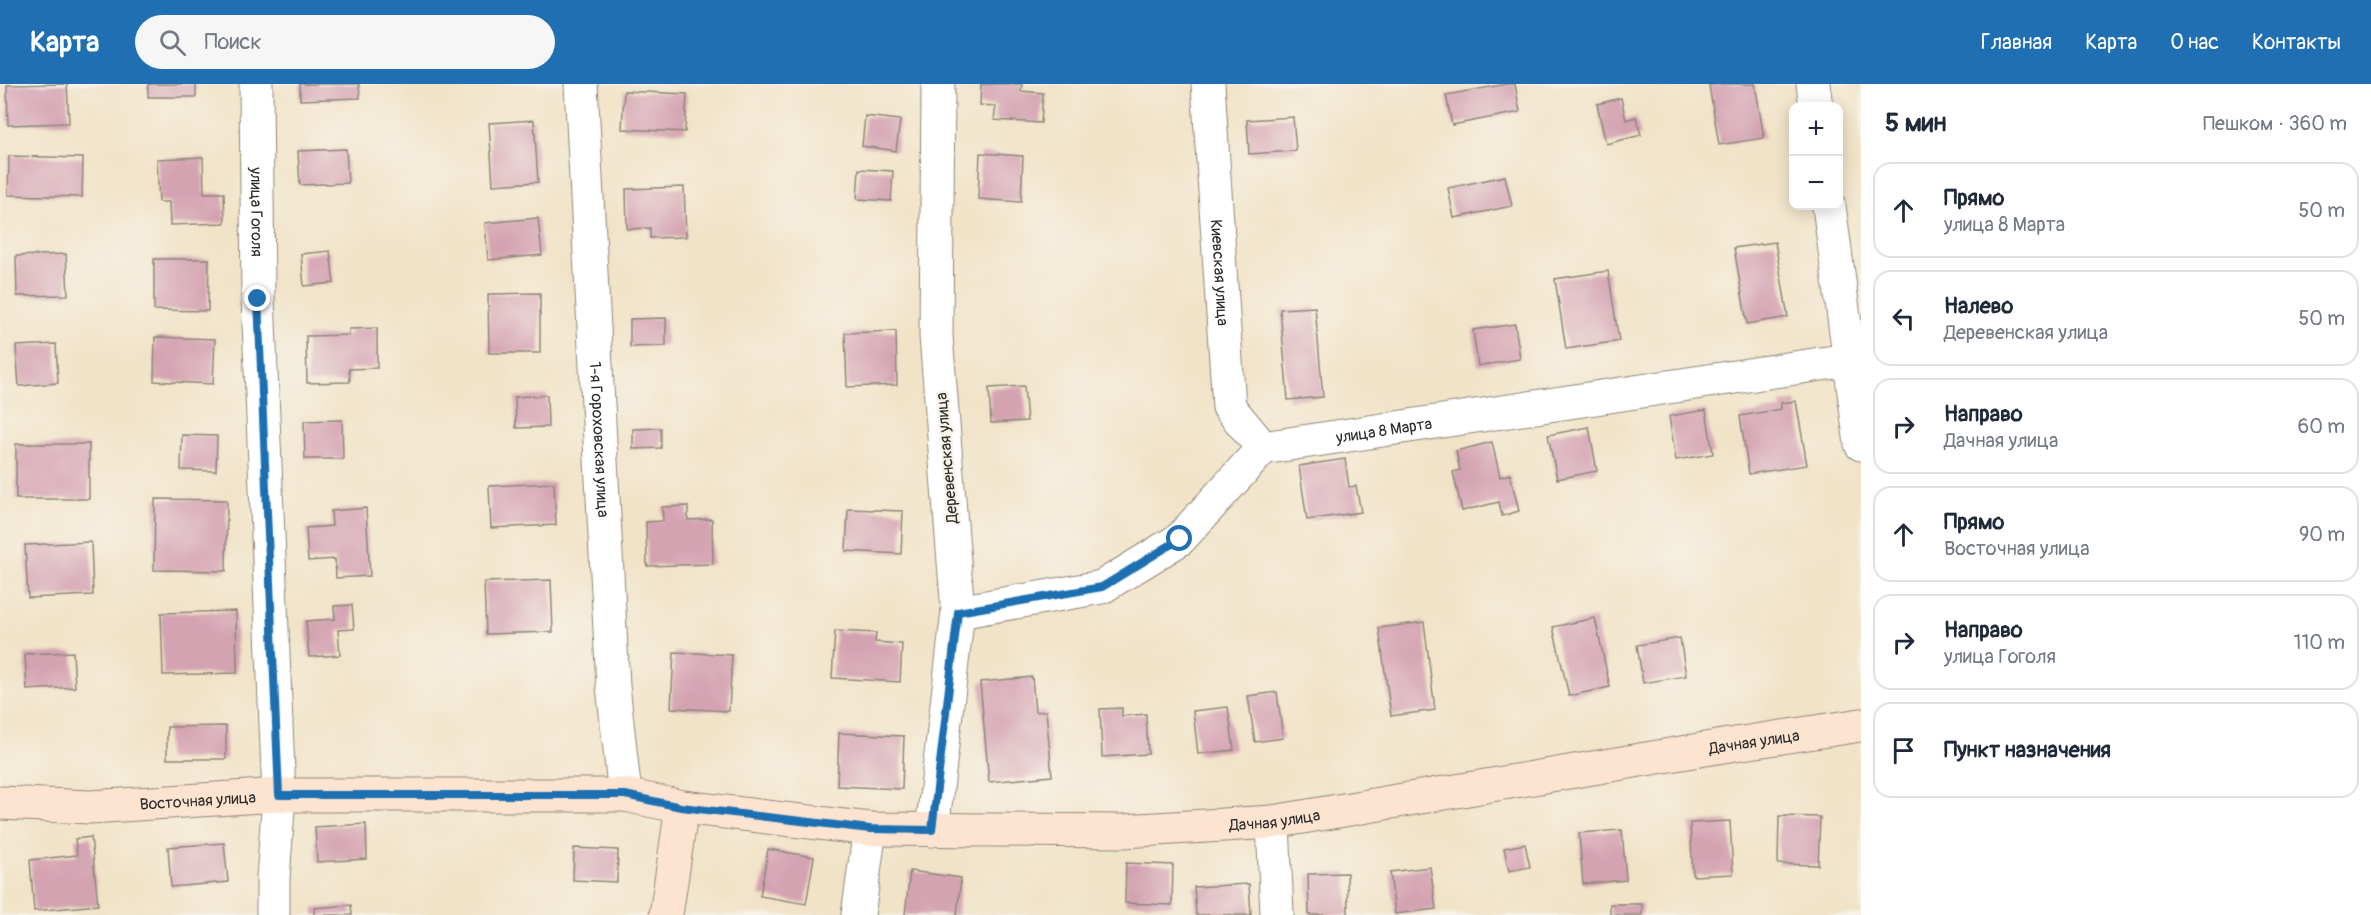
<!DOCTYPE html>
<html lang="ru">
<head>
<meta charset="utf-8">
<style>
	body { margin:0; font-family:Pangolin,sans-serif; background:#f6f6f7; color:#1f2937 }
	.controls { position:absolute; right:18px; top:18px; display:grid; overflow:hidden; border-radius:12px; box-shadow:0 3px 15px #0003 }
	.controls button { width:54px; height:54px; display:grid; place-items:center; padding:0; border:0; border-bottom:2px solid #e0e1e3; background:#fff; color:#1f2937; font:30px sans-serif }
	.stop { position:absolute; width:18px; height:18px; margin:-14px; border:4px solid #1f6fb2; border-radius:50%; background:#fff }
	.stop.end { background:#1f6fb2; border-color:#fff; box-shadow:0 2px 6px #0008 }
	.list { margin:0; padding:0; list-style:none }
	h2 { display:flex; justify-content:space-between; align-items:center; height:78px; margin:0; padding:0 24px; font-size:26px }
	h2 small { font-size:20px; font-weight:400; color:#747a83 }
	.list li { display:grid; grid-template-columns:39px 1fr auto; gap:18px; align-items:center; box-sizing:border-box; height:96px; margin:0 12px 12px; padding:0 12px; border:2px solid #e0e1e3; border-radius:18px }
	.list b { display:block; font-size:22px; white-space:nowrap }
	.list p { margin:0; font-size:20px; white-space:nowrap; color:#747a83 }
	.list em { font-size:20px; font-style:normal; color:#747a83 }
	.icon { flex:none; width:33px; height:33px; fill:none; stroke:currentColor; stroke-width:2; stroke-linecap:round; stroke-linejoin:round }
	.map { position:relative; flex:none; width:1861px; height:831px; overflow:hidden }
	header { display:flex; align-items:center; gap:36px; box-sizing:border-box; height:84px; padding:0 30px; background:#1f6fb2; color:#fff }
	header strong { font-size:28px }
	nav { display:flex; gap:33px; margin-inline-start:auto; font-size:21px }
	.search { width:420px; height:54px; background:#f6f6f7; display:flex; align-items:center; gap:15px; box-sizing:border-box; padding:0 21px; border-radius:33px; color:#747a83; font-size:22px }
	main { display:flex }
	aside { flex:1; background:#fff }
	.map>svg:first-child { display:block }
	.building { fill:#d4a3b2 }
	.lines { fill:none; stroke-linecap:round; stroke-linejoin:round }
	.street-casing { stroke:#8e877a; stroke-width:35 }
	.secondary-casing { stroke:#8e877a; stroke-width:35 }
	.street { stroke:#fff; stroke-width:33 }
	.secondary { stroke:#fde4d1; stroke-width:33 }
	.route { stroke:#1f6fb2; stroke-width:8 }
	.labels { text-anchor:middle; stroke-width:5; stroke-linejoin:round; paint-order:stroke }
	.street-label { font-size:16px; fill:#2b2b2b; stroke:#f7f3e8 }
</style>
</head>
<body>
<header>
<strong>Карта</strong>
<div class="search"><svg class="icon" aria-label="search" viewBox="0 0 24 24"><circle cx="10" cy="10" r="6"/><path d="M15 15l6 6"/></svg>Поиск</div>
<nav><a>Главная</a><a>Карта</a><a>О нас</a><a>Контакты</a></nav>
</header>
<main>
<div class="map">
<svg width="1861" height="831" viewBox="0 0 1861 831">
	<rect width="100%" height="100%" fill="#f7f3e8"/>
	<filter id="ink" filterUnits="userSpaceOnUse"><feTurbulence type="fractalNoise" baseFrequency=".0167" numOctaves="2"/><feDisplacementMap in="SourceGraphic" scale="12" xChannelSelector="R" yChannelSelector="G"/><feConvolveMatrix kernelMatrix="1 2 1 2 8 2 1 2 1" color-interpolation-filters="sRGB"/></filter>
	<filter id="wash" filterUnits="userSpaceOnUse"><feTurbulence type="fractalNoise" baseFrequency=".008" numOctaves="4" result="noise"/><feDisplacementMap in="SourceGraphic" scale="24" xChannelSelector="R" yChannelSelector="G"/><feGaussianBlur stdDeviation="1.35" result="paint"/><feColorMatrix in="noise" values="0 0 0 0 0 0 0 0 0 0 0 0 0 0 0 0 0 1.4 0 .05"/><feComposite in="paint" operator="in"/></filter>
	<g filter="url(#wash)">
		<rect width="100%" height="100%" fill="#f1e3c8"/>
		<g id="blocks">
			<g class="building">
				<path d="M67,0L69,39L8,41L7,1Z"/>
				<rect x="148" y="0" width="48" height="13"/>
				<path d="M300,0H359L360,14L300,16Z"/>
				<path d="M981,0H1022L1021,7L1043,9L1041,39L994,36L996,22L980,21Z"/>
				<path d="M1507,0H1515L1520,28L1452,41L1446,11Z"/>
				<path d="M1716,0H1755L1764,54L1719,61L1709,1Z"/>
				<path d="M624,7L687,10L685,48L622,45Z"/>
				<path d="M1621,14L1626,36L1636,33L1641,51L1606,60L1597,20Z"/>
				<path d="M865,32L900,36L896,67L862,62Z"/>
				<path d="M1293,33L1296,67L1249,70L1247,36Z"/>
				<path d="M534,36L538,98L493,101L489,39Z"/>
				<path d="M346,65L348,99L300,101L298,67Z"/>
				<path d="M980,69L1023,72L1021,118L978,115Z"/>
				<path d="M9,72L83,74L82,113L8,111Z"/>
				<path d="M203,73L204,109H224L225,139L170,141L169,118H159L157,75Z"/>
				<path d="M859,85L893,87L891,117L857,115Z"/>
				<path d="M1505,92L1512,122L1454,134L1448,104Z"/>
				<path d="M684,103L686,153L650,154V144L627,145L626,105Z"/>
				<path d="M538,134L542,171L488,176L485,139Z"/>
				<path d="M1775,158L1788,233L1747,240L1734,164Z"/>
				<path d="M330,167L334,199L304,202L301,170Z"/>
				<path d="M66,170L68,211L17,212L16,172Z"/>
				<path d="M154,175H209L208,227L154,226Z"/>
				<path d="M1608,187L1619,257L1566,265L1555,195Z"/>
				<path d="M540,209V269H489L488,210Z"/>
				<path d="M1315,223L1323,313L1288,316L1280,225Z"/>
				<path d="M666,234V262L630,263V235Z"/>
				<path d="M1515,240L1520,275L1478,282L1473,246Z"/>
				<path d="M377,244V284L349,285L350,298L307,299L306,252L349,251V245Z"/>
				<path d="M896,247L897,301L847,303L845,249Z"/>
				<path d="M155,253L215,255L213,300L154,297Z"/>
				<path d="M56,260L58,299L19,302L16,262Z"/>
				<path d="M1024,302L1027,337L991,339L989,304Z"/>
				<path d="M547,311L548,343L516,344L515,313Z"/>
				<path d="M1796,317L1807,381L1749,390L1740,332L1781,325V319Z"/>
				<path d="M1706,326L1713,370L1676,376L1669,332Z"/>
				<path d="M342,336L343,375H305L304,337Z"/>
				<path d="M1589,343L1597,387L1557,395L1548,351Z"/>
				<path d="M661,344V364L633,365V345Z"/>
				<path d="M182,351L217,352L216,387L181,386Z"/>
				<path d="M1492,358L1500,393L1510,390L1519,427L1502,432L1499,418L1462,427L1453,388L1460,386L1456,367Z"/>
				<rect x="16" y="360" width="73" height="55"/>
				<path d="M1345,375L1349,403L1356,402L1361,428L1307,436L1299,382Z"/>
				<path d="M554,399L556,441L491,444L489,402Z"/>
				<path d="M155,415L227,416L226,487L154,486Z"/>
				<path d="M688,422V436L712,435L713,480L647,482L646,438L663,437L662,423Z"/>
				<path d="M366,424L370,492L336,494L335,475L308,477L306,444L332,442L331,427Z"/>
				<path d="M848,425L903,427L901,470L846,467Z"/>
				<path d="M91,458L93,511L28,514L25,461Z"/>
				<path d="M551,496L553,548L486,550L484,498Z"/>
				<path d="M352,521L354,545L338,546L340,571L309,573L306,537L335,535L334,522Z"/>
				<path d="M236,527L237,589L163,591L161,529Z"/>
				<path d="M1595,534L1610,603L1569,612L1553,543Z"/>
				<path d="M1424,538L1435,626L1391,632L1379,544Z"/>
				<path d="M835,547L876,549L875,558L902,560L900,598L832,594Z"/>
				<path d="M1680,554L1686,592L1643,599L1637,561Z"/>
				<path d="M73,568L75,603L27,606L25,570Z"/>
				<path d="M674,568L732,571L729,627L671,624Z"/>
				<path d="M1032,593L1035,628L1046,627L1052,692L989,698L980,598Z"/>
				<path d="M1277,608L1283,654L1255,658L1248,612Z"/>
				<path d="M1228,623L1234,666L1198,670L1193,627Z"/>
				<path d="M1122,624V632L1146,630L1148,670L1102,673L1100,625Z"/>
				<path d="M226,642V675H167V643Z"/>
				<path d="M839,649L904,652L902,705L837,702Z"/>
				<path d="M1779,732L1820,733L1818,781L1778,780Z"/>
				<path d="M1730,737L1733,790L1693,792L1690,739Z"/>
				<path d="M366,740L367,775L317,778L315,743Z"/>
				<path d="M1622,746L1626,796L1583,800L1579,749Z"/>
				<path d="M91,753L98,821L34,827L30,776L77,771L75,755Z"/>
				<path d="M224,759L228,798L171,803L168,763Z"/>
				<path d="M1525,760L1530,783L1509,787L1504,764Z"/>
				<path d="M574,764L618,766L617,798L573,796Z"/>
				<path d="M768,765L814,773L806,820L760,812Z"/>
				<path d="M1126,779L1173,781L1172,821L1125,819Z"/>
				<path d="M1430,783L1436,825L1395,830L1390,788Z"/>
				<path d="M910,787L961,794L957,831H905Z"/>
				<path d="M1347,789L1348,831H1309L1308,790Z"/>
				<path d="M1249,800L1251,831H1196L1194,803Z"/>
				<rect x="1610" y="820" width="32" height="11"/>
				<path d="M351,821L352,831H314V824Z"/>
			</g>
		</g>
	</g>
	<g filter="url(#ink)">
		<use href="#blocks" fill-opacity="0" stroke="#8e877a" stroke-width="1.5"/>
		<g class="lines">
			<g class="street-casing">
				<g id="street">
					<path id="s1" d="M256,0L258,215L279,711L273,795V831"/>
					<path id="s2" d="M581,0L613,602L625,711"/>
					<path id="s3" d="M1208,0L1229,323L1263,364"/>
					<path d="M1813,0L1816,22"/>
					<path d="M1829,122L1861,360"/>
					<path id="s4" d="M958,528L1102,503L1180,455L1263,364L1861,274"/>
					<path d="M1273,738L1277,831"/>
					<path d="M932,746L958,528L936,252L938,0"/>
					<path d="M858,831L870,745"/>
				</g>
			</g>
			<g class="secondary-casing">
				<g id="secondary">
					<path id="s5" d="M0,719L90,723L279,711H625L682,723L870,745L1123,747L1273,738L1729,661L1861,641"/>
					<path d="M666,831L682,723"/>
				</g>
			</g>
			<use href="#street" class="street"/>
			<use href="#secondary" class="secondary"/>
		</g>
	</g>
	<g class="lines" filter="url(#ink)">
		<path class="route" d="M258,215L279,711H625L681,723L870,745L932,746L958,528L1102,503L1180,455"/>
	</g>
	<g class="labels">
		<g class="street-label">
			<text dy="6" stroke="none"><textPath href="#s1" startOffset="128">улица Гоголя</textPath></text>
			<text dy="6" stroke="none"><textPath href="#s3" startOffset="189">Киевская улица</textPath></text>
			<text dy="6" stroke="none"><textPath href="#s4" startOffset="483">улица 8 Марта</textPath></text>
			<text dy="6" stroke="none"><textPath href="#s2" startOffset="356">1-я Гороховская улица</textPath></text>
			<text transform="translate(946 374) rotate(-95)" y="6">Деревенская улица</text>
			<text dy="6" stroke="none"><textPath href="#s5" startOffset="1764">Дачная улица</textPath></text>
			<text dy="6" stroke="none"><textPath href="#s5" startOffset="198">Восточная улица</textPath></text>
			<text dy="6" stroke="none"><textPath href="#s5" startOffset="1278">Дачная улица</textPath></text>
		</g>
	</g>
</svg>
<div class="controls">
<button>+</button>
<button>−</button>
</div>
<div class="stop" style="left:1180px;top:455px"></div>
<div class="stop end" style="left:258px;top:215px"></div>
</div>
<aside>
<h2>5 мин<small>Пешком · 360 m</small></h2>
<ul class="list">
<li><svg class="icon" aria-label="ahead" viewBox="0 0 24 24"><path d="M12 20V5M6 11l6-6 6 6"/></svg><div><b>Прямо</b><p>улица 8 Марта</p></div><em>50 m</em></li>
<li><svg class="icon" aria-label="left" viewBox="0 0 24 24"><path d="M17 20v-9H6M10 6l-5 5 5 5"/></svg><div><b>Налево</b><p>Деревенская улица</p></div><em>50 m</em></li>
<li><svg class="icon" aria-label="right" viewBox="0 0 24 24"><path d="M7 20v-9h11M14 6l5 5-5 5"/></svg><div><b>Направо</b><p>Дачная улица</p></div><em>60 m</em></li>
<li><svg class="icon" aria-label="ahead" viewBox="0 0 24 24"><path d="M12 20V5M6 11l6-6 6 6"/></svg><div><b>Прямо</b><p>Восточная улица</p></div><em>90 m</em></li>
<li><svg class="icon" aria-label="right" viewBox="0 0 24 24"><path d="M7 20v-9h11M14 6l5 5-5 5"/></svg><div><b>Направо</b><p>улица Гоголя</p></div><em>110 m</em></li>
<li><svg class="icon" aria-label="arrive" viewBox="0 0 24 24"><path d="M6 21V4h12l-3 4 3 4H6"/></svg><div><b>Пункт назначения</b></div></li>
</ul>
</aside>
</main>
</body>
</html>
